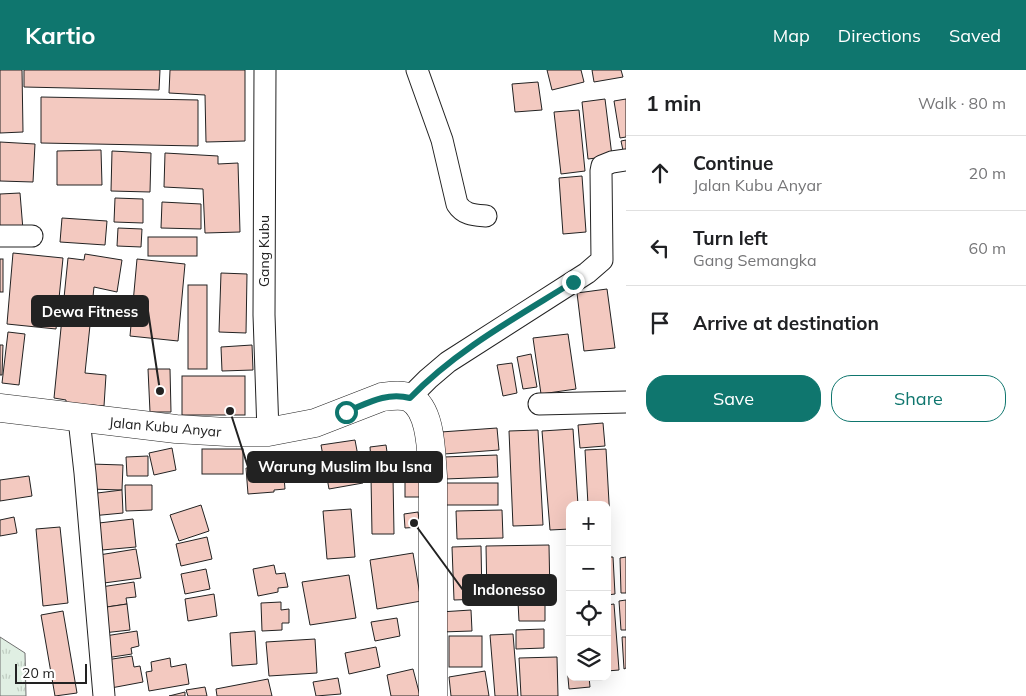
<!DOCTYPE html>
<html lang="en">
<head>
<meta charset="utf-8">
<style>
	body { margin:0; font-family:Mulish,sans-serif; background:#f2f2f2; color:#202124 }
	.controls { position:absolute; right:15px; bottom:15px; display:grid; overflow:hidden; border-radius:10px; box-shadow:0 5px 20px #0002 }
	.controls button { width:45px; height:45px; display:grid; place-items:center; padding:0; border:0; border-bottom:1px solid #e0e0e0; background:#fff; color:#202124; font:25px sans-serif }
	.scale { position:absolute; left:15px; bottom:12px; width:72px; box-sizing:border-box; padding-left:5px; border:2px solid #222; border-top:0; font-size:14px; line-height:18px; white-space:nowrap; color:#222; -webkit-text-stroke:4px #fff; paint-order:stroke }
	.stop { position:absolute; width:15px; height:15px; margin:-11px; border:4px solid #0f766e; border-radius:50%; background:#fff }
	.stop.end { background:#0f766e; border-color:#fff; box-shadow:0 1px 5px #0008 }
	.list { margin:0; padding:0; list-style:none }
	h2 { display:flex; justify-content:space-between; align-items:center; height:65px; margin:0; padding:0 20px; font-size:21px }
	h2 small { font-size:16px; font-weight:400; color:#757577 }
	.list li { display:grid; grid-template-columns:32px 1fr auto; gap:15px; align-items:center; box-sizing:border-box; height:75px; padding:0 20px; border-top:1px solid #e0e0e0 }
	.list b { display:block; font-size:19px; white-space:nowrap }
	.list p { margin:0; font-size:16px; white-space:nowrap; color:#757577 }
	.list em { font-size:16px; font-style:normal; color:#757577 }
	.actions { display:flex; gap:10px; padding:15px 20px }
	.actions a { flex:1; padding:11px 0; border:1px solid #0f766e; border-radius:20px; text-align:center; font-size:18px; color:#0f766e }
	.actions .main { background:#0f766e; color:#fff }
	.icon { flex:none; width:28px; height:28px; fill:none; stroke:currentColor; stroke-width:2; stroke-linecap:round; stroke-linejoin:round }
	.map { position:relative; flex:none; width:626px; height:626px; overflow:hidden }
	header { display:flex; align-items:center; gap:30px; box-sizing:border-box; height:70px; padding:0 25px; background:#0f766e; color:#fff }
	header strong { font-size:24px }
	nav { display:flex; gap:28px; margin-inline-start:auto; font-size:18px }
	main { display:flex }
	aside { flex:1; background:#fff }
	.map>svg:first-child { display:block }
	.grass { fill:url(#grass-tufts); stroke:#6f6f6f }
	.building { fill:#f3c9c0; stroke:#222 }
	.lines { fill:none; stroke-linecap:round; stroke-linejoin:round }
	.street-casing { stroke:#222; stroke-width:23 }
	.secondary-casing { stroke:#222; stroke-width:29 }
	.street { stroke:#fff; stroke-width:21 }
	.secondary { stroke:#fff; stroke-width:28 }
	.route { stroke:#0f766e; stroke-width:6 }
	.labels { text-anchor:middle; stroke-width:4; stroke-linejoin:round; paint-order:stroke }
	.street-label { font-size:14px; fill:#222; stroke:#fff }
	.leader { fill:none; stroke:#222; stroke-width:2 }
	.callout-dot { fill:#222; stroke:#fff; stroke-width:2 }
	.callout { fill:#222; stroke:#222; stroke-width:2 }
	.callout-label { font-size:15px; text-anchor:middle; font-weight:bold; fill:#fff }
</style>
</head>
<body>
<header>
<strong>Kartio</strong>
<nav><a>Map</a><a>Directions</a><a>Saved</a></nav>
</header>
<main>
<div class="map">
<svg width="626" height="626" viewBox="0 0 626 626">
	<defs>
		<pattern id="grass-tufts" width="24" height="20" patternUnits="userSpaceOnUse" patternTransform="scale(1.25)"><rect width="24" height="20" fill="#e0efe3"/><path d="M3 7l-1-3M5 7V3M7 7l1-3M15 17l-1-3M17 17v-4M19 17l1-3" fill="none" stroke="#c0cdc2"/></pattern>
	</defs>
	<rect width="100%" height="100%" fill="#fff"/>
	<path class="grass" d="M0,567L25,583L26,626H0Z"/>
	<g class="building">
		<path d="M0,0H22L23,62L0,63Z"/>
		<path d="M24,0H160L159,20L24,17Z"/>
		<path d="M170,0H245V71L206,72L205,25L169,23Z"/>
		<path d="M547,0H581L584,12L552,20Z"/>
		<path d="M592,0H621L623,7L594,12Z"/>
		<path d="M538,12L542,40L515,42L512,14Z"/>
		<path d="M41,27L198,30V76L41,73Z"/>
		<path d="M605,29L612,86L588,89L582,32Z"/>
		<path d="M626,29V67L620,68L614,31Z"/>
		<path d="M579,40L585,101L561,104L554,42Z"/>
		<path d="M626,70V85H624L621,71Z"/>
		<path d="M0,72L35,74L33,112L0,111Z"/>
		<path d="M101,80L102,115H57V81Z"/>
		<path d="M112,81L151,83L150,122L111,121Z"/>
		<path d="M165,83L218,86V94L238,93L240,162L205,163L203,119L164,117Z"/>
		<path d="M582,106L586,162L563,164L559,108Z"/>
		<path d="M20,123L23,160L0,162V124Z"/>
		<path d="M115,128L143,129V153L114,152Z"/>
		<path d="M162,132L201,134V159L161,158Z"/>
		<path d="M62,148L107,151L105,175L60,172Z"/>
		<path d="M118,158L142,159L141,177L117,176Z"/>
		<rect x="148" y="167" width="49" height="19"/>
		<path d="M13,183L63,188L56,259L7,254Z"/>
		<path d="M85,184L122,190L117,222L94,217L85,303L106,305L104,336L66,333V330L54,328L68,188L84,190Z"/>
		<rect x="0" y="189" width="3" height="33"/>
		<path d="M137,189L185,194L178,271L130,266Z"/>
		<path d="M221,203L247,204L246,263L219,262Z"/>
		<rect x="188" y="215" width="19" height="84"/>
		<path d="M607,219L615,278L584,281L577,223Z"/>
		<path d="M8,262L25,264L19,315L2,313Z"/>
		<path d="M568,264L576,319L541,324L533,268Z"/>
		<path d="M0,275H3L2,305H0Z"/>
		<path d="M252,275L253,300L222,301L221,277Z"/>
		<path d="M531,284L537,317L523,319L517,287Z"/>
		<path d="M512,293L517,323L503,326L497,295Z"/>
		<path d="M148,299H170L171,342H150Z"/>
		<rect x="182" y="306" width="63" height="39"/>
		<path d="M603,353L605,376L580,378L578,355Z"/>
		<path d="M497,358L499,380L444,384L441,362Z"/>
		<path d="M573,359L578,435H570V459L550,460L542,361Z"/>
		<path d="M538,360L543,455L513,456L509,361Z"/>
		<path d="M355,370L363,413L329,419L321,375Z"/>
		<path d="M386,375L388,389L371,391L370,377Z"/>
		<path d="M172,378L176,400L154,405L149,383Z"/>
		<rect x="202" y="379" width="41" height="25"/>
		<path d="M606,379L610,450L607,451V435H588L585,380Z"/>
		<path d="M497,385L498,407L445,409L444,387Z"/>
		<path d="M148,386V406H127L126,387Z"/>
		<path d="M90,394L123,395L122,420L89,419Z"/>
		<path d="M283,395L285,419L274,420V422L248,424L246,398Z"/>
		<rect x="405" y="402" width="19" height="25"/>
		<path d="M29,406L32,426L0,431V410Z"/>
		<path d="M393,406L394,464H372L371,407Z"/>
		<rect x="444" y="413" width="54" height="22"/>
		<path d="M125,415H152V440L126,441Z"/>
		<path d="M122,420L123,443L91,446L89,424Z"/>
		<path d="M201,435L209,461L179,471L170,445Z"/>
		<path d="M351,439L355,487L327,489L323,441Z"/>
		<path d="M502,440L503,468L457,469L456,441Z"/>
		<path d="M418,442L420,457L405,458L404,444Z"/>
		<path d="M14,447L17,463L0,466V450Z"/>
		<path d="M133,449L136,477L102,480L99,453Z"/>
		<path d="M60,457L68,533L43,536L36,459Z"/>
		<path d="M207,467L212,489L181,496L176,474Z"/>
		<path d="M549,475L550,527L487,528L486,476Z"/>
		<path d="M481,476L482,529L454,530L452,477Z"/>
		<path d="M136,479L141,508L104,513L99,485Z"/>
		<path d="M413,483L421,531L377,539L370,490Z"/>
		<path d="M607,487H613L615,524L607,525Z"/>
		<path d="M626,487V523H621L620,488Z"/>
		<path d="M274,495L276,504L285,503L288,517L278,518V522L258,526L253,499Z"/>
		<path d="M206,499L210,519L185,524L181,504Z"/>
		<path d="M349,505L356,548L310,555L302,512Z"/>
		<path d="M134,512L136,527L126,528L127,534L100,538L101,517Z"/>
		<path d="M214,524L217,546L188,551L185,529Z"/>
		<path d="M626,530V560H621L619,531Z"/>
		<path d="M281,532V540L289,539V553H282V560L262,561L261,533Z"/>
		<path d="M518,532H545V551H519Z"/>
		<path d="M127,534L130,560L103,563L100,538Z"/>
		<path d="M614,534L619,600L607,601V535Z"/>
		<path d="M471,540L472,561L441,562L440,542Z"/>
		<path d="M63,541L77,623L55,626L41,545Z"/>
		<path d="M397,548L400,566L375,571L371,552Z"/>
		<path d="M544,559V578L516,579V560Z"/>
		<path d="M137,561L139,576L131,578L132,584L106,588L105,566Z"/>
		<path d="M255,561L257,594L232,596L230,563Z"/>
		<path d="M513,564L518,626H495L490,565Z"/>
		<rect x="449" y="566" width="33" height="31"/>
		<path d="M622,567H626V598L624,599Z"/>
		<path d="M315,569L317,603L269,606L266,572Z"/>
		<path d="M376,577L380,597L349,604L345,583Z"/>
		<path d="M132,586L134,597L140,596L143,612L111,618L106,590Z"/>
		<path d="M557,587L558,626H521L519,588Z"/>
		<path d="M170,588L171,597L186,594L189,614L149,621L146,602L152,601L151,592Z"/>
		<path d="M567,596H570V607H589L590,617L569,619Z"/>
		<path d="M413,599L420,626H391L387,605Z"/>
		<path d="M485,601L489,626H451L449,607Z"/>
		<path d="M338,608L341,624L316,626L313,612Z"/>
		<path d="M268,609L272,626H217L216,619Z"/>
		<path d="M205,617L207,626H188L186,620Z"/>
		<path d="M185,622V626H169Z"/>
	</g>
	<g class="lines">
		<g class="street-casing">
			<g id="street">
				<path d="M265,0L264,245L268,362"/>
				<path d="M417,0L442,70L457,134C464,145 474,145 486,146"/>
				<path d="M0,166H32"/>
				<path d="M409,328L428,309L448,292L587,203L602,190L601,101L602,96L612,92L626,90"/>
				<path d="M539,334L626,332"/>
				<path d="M79,349L85,403L104,626"/>
			</g>
		</g>
		<g class="secondary-casing">
			<path id="secondary" d="M0,338L176,359L227,362H268L315,353L382,327C390,326 402,324 410,328C432,340 431,384 433,406V626"/>
		</g>
		<use href="#street" class="street"/>
		<use href="#secondary" class="secondary"/>
	</g>
	<g class="lines">
		<path class="route" d="M346,342C368,333 386,322 410,328C456,280 517,247 573,212"/>
	</g>
	<g class="labels">
		<g class="street-label">
			<text transform="translate(264 181) rotate(-90)" y="5">Gang Kubu</text>
			<text transform="translate(165 357) rotate(5)" y="5">Jalan Kubu Anyar</text>
		</g>
	</g>
	<path class="leader" d="M160 321L148 241M230 341L248 397M414 453L463 520"/>
	<g class="callout-dot">
		<circle cx="160" cy="321" r="5"/>
		<circle cx="230" cy="341" r="5"/>
		<circle cx="414" cy="453" r="5"/>
	</g>
	<g class="callout">
		<rect x="32" y="226" width="116" height="30" rx="5"/>
		<rect x="248" y="382" width="194" height="30" rx="5"/>
		<rect x="463" y="505" width="93" height="30" rx="5"/>
	</g>
	<g class="callout-label">
		<text x="90" y="247">Dewa Fitness</text>
		<text x="345" y="402">Warung Muslim Ibu Isna</text>
		<text x="509" y="525">Indonesso</text>
	</g>
</svg>
<div class="controls">
<button>+</button>
<button>−</button>
<button><svg class="icon" aria-label="locate" viewBox="0 0 24 24"><circle cx="12" cy="12" r="6"/><path d="M12 2v4M12 18v4M2 12h4M18 12h4"/></svg></button>
<button><svg class="icon" aria-label="layers" viewBox="0 0 24 24"><path d="M12 4l9 5-9 5-9-5zM3 14l9 5 9-5"/></svg></button>
</div>
<div class="scale">20 m</div>
<div class="stop" style="left:346px;top:342px"></div>
<div class="stop end" style="left:573px;top:212px"></div>
</div>
<aside>
<h2>1 min<small>Walk · 80 m</small></h2>
<ul class="list">
<li><svg class="icon" aria-label="ahead" viewBox="0 0 24 24"><path d="M12 20V5M6 11l6-6 6 6"/></svg><div><b>Continue</b><p>Jalan Kubu Anyar</p></div><em>20 m</em></li>
<li><svg class="icon" aria-label="left" viewBox="0 0 24 24"><path d="M17 20v-9H6M10 6l-5 5 5 5"/></svg><div><b>Turn left</b><p>Gang Semangka</p></div><em>60 m</em></li>
<li><svg class="icon" aria-label="arrive" viewBox="0 0 24 24"><path d="M6 21V4h12l-3 4 3 4H6"/></svg><div><b>Arrive at destination</b></div></li>
</ul>
<div class="actions"><a class="main">Save</a><a>Share</a></div>
</aside>
</main>
</body>
</html>
